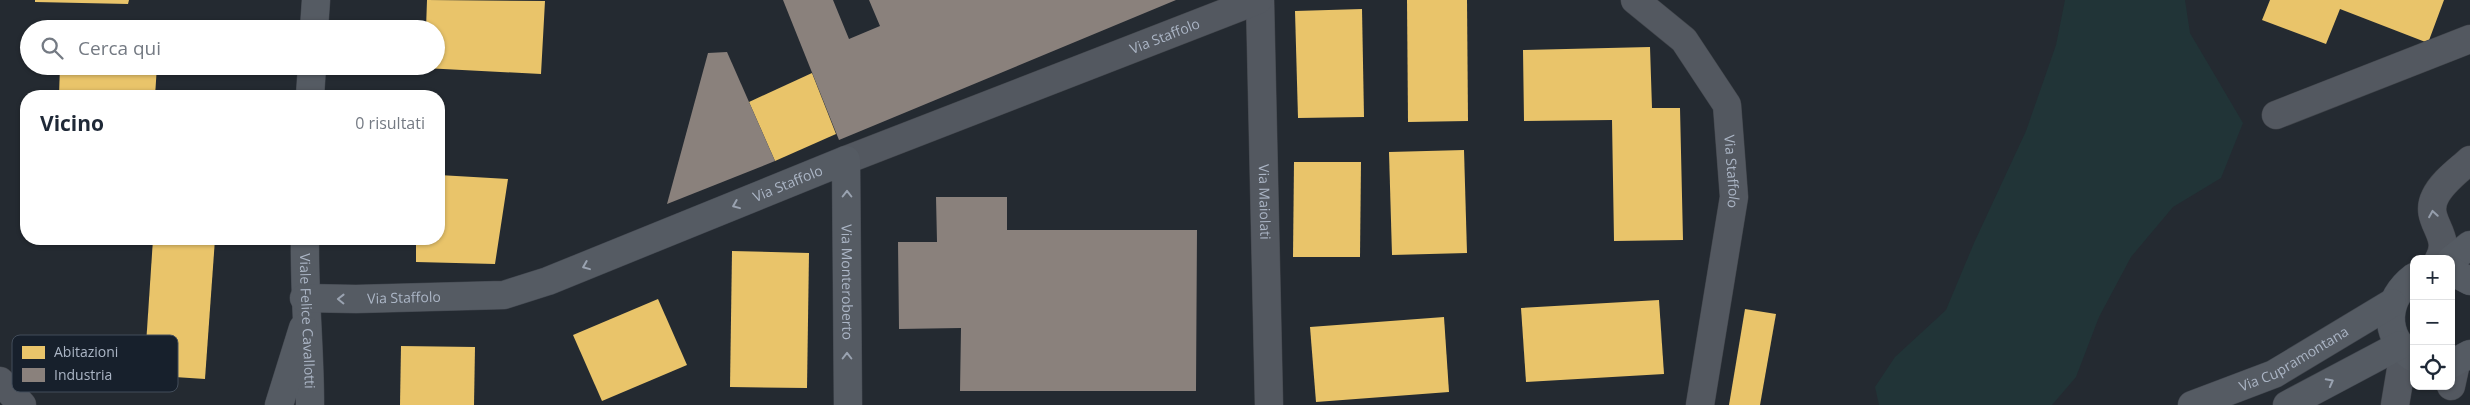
<!DOCTYPE html>
<html lang="it">
<head>
<meta charset="utf-8">
<style>
	body { margin:0; font-family:"Open Sans",sans-serif; background:#f6f6f7; color:#1f2937 }
	.controls { position:absolute; right:15px; bottom:15px; display:grid; overflow:hidden; border-radius:10px; box-shadow:0 1px 4px #0004 }
	.controls button { width:45px; height:45px; display:grid; place-items:center; padding:0; border:0; border-bottom:1px solid #e0e1e3; background:#fff; color:#1f2937; font:25px sans-serif }
	.list { margin:0; padding:0; list-style:none }
	h2 { display:flex; justify-content:space-between; align-items:center; height:65px; margin:0; padding:0 20px; font-size:21px }
	h2 small { font-size:16px; font-weight:400; color:#747a83 }
	.icon { flex:none; width:28px; height:28px; fill:none; stroke:currentColor; stroke-width:2; stroke-linecap:round; stroke-linejoin:round }
	.map { position:relative; flex:none; width:2470px; height:405px; overflow:hidden }
	.search { position:absolute; background:#fff; box-shadow:0 1px 4px #0004; left:20px; top:20px; width:425px; height:55px; display:flex; align-items:center; gap:12px; box-sizing:border-box; padding:0 18px; border-radius:28px; color:#747a83; font-size:19px }
	.panel { position:absolute; background:#fff; box-shadow:0 1px 4px #0004; left:20px; top:90px; width:425px; height:155px; border-radius:20px }
	.map>svg:first-child { display:block }
	.green { fill:#213437 }
	.homes { fill:#e9c46a }
	.industry { fill:#8a817c }
	.lines { fill:none; stroke-linecap:round; stroke-linejoin:round }
	.minor-casing { stroke:#40444a; stroke-width:29 }
	.major-casing { stroke:#41464e; stroke-width:29 }
	.minor { stroke:#535860; stroke-width:28 }
	.major { stroke:#555b63; stroke-width:28 }
	.oneway { stroke:#9aa3b1 }
	.oneway2 { stroke:#959eac }
	.labels { text-anchor:middle; stroke-width:5; stroke-linejoin:round; paint-order:stroke }
	.street-label { font-size:14px; fill:#abb5c5; stroke:#17202c }
	.key { fill:#17202c; stroke:#434d5a; stroke-width:1 }
	.key-label { font-size:14px; fill:#abb5c5 }
</style>
</head>
<body>
<div class="map">
<svg width="2470" height="405" viewBox="0 0 2470 405">
	<rect width="100%" height="100%" fill="#242a31"/>
	<path class="green" d="M2065,0H2185L2190,33L2243,123L2221,178L2173,207L2131,257L2099,317L2076,377L2052,405H1879L1875,387L1895,357L1946,310L1974,243L2026,131L2056,45Z"/>
	<g class="homes">
		<path d="M35,0H129L128,4L35,2Z"/>
		<path d="M427,0L545,1L541,74L424,68V66H436V29H426Z"/>
		<path d="M1407,0H1467L1468,121L1408,122Z"/>
		<path d="M2270,0H2444L2428,43L2340,9L2326,44L2262,20Z"/>
		<path d="M1362,9L1364,117L1298,118L1295,11Z"/>
		<path d="M1650,47L1652,108H1680L1683,240L1614,241L1612,120L1524,121L1523,50Z"/>
		<path d="M60,66H157L155,96H59Z"/>
		<path d="M812,73L836,134L775,161L749,102Z"/>
		<path d="M1464,150L1467,253L1392,255L1389,152Z"/>
		<path d="M1294,162H1361L1360,257H1293Z"/>
		<path d="M439,175L508,179L495,264L416,262V239H439Z"/>
		<path d="M153,239H215L205,379L144,375Z"/>
		<path d="M732,251L809,253L807,388L730,387Z"/>
		<path d="M658,299L687,365L602,401L573,335Z"/>
		<path d="M1659,300L1664,374L1526,382L1521,308Z"/>
		<path d="M1745,309L1776,314L1760,405H1729Z"/>
		<path d="M1444,317L1449,392L1316,402L1310,327Z"/>
		<path d="M401,346L475,347L474,405H400Z"/>
	</g>
	<g class="industry">
		<path d="M783,0H833L849,39L880,26L869,0H1176L839,140Z"/>
		<path d="M727,52L775,161L667,204L708,53Z"/>
		<path d="M936,197H1007V230H1197L1196,391H960L961,328L899,329L898,242H937Z"/>
	</g>
	<g class="lines">
		<g class="minor-casing">
			<g id="minor">
				<path id="s1" d="M1260,0L1269,405"/>
				<path id="s2" d="M1635,0L1684,40L1727,105L1734,197L1700,405"/>
				<path d="M2276,115L2470,39"/>
				<path id="s3" d="M846,160L1258,0"/>
				<path d="M2439,259C2453,235 2423,221 2435,197C2442,182 2458,171 2470,160"/>
				<path d="M0,381L22,405"/>
				<path d="M2451,386L2456,363"/>
				<path d="M2395,405L2404,351"/>
			</g>
		</g>
		<g class="major-casing">
			<g id="major">
				<path d="M314,29L316,0"/>
				<path d="M310,96L312,66"/>
				<path id="s4" d="M305,239C304,294 310,349 310,405"/>
				<path d="M2451,260L2470,245"/>
				<path d="M2451,271L2470,281"/>
				<path id="s5" d="M304,298L356,299L504,295L548,281L846,160L848,405"/>
				<path d="M2412,357C2382,334 2385,299 2414,277"/>
				<path d="M2451,364L2470,354"/>
				<path d="M279,405L303,328"/>
				<path id="s6" d="M2192,405L2274,374L2392,303"/>
				<path d="M2287,405L2400,345"/>
			</g>
		</g>
		<use href="#minor" class="minor"/>
		<use href="#major" class="major"/>
	</g>
	<defs><path id="oneway-chevron" d="M-2-3.5L2.5 0L-2 3.5" fill="none" stroke-width="1.6" stroke-linecap="round" stroke-linejoin="round" transform="scale(1.25)"/></defs>
	<g class="oneway">
		<use href="#oneway-chevron" transform="translate(847 194) rotate(-90)"/>
		<use href="#oneway-chevron" transform="translate(736 205) rotate(158)"/>
		<use href="#oneway-chevron" transform="translate(586 266) rotate(158)"/>
		<use href="#oneway-chevron" transform="translate(341 299) rotate(-179)"/>
		<use href="#oneway-chevron" transform="translate(847 356) rotate(-90)"/>
		<use href="#oneway-chevron" transform="translate(2330 382) rotate(-28)"/>
	</g>
	<use class="oneway2" href="#oneway-chevron" transform="translate(2433 214) rotate(-99)"/>
	<g class="labels">
		<g class="street-label">
			<text dy="5" stroke="none"><textPath href="#s3" startOffset="342">Via Staffolo</textPath></text>
			<text dy="5" stroke="none"><textPath href="#s2" startOffset="208">Via Staffolo</textPath></text>
			<text dy="5" stroke="none"><textPath href="#s5" startOffset="505">Via Staffolo</textPath></text>
			<text dy="5" stroke="none"><textPath href="#s1" startOffset="202">Via Maiolati</textPath></text>
			<text dy="5" stroke="none"><textPath href="#s5" startOffset="690">Via Monteroberto</textPath></text>
			<text dy="5" stroke="none"><textPath href="#s5" startOffset="100">Via Staffolo</textPath></text>
			<text dy="5" stroke="none"><textPath href="#s4" startOffset="82">Viale Felice Cavallotti</textPath></text>
			<text dy="5" stroke="none"><textPath href="#s6" startOffset="112">Via Cupramontana</textPath></text>
		</g>
	</g>
	<rect x="12" y="335" width="166" height="57" rx="8" class="key"/>
	<rect x="22" y="346" width="23" height="13" fill="#e9c46a"/>
	<rect x="22" y="368" width="23" height="14" fill="#8a817c"/>
	<g class="key-label">
		<text x="54" y="357">Abitazioni</text>
		<text x="54" y="380">Industria</text>
	</g>
</svg>
<div class="controls">
<button>+</button>
<button>−</button>
<button><svg class="icon" aria-label="locate" viewBox="0 0 24 24"><circle cx="12" cy="12" r="6"/><path d="M12 2v4M12 18v4M2 12h4M18 12h4"/></svg></button>
</div>
<div class="search"><svg class="icon" aria-label="search" viewBox="0 0 24 24"><circle cx="10" cy="10" r="6"/><path d="M15 15l6 6"/></svg>Cerca qui</div>
<section class="panel">
<h2>Vicino<small>0 risultati</small></h2>
<ul class="list">
</ul>
</section>
</div>
</body>
</html>
